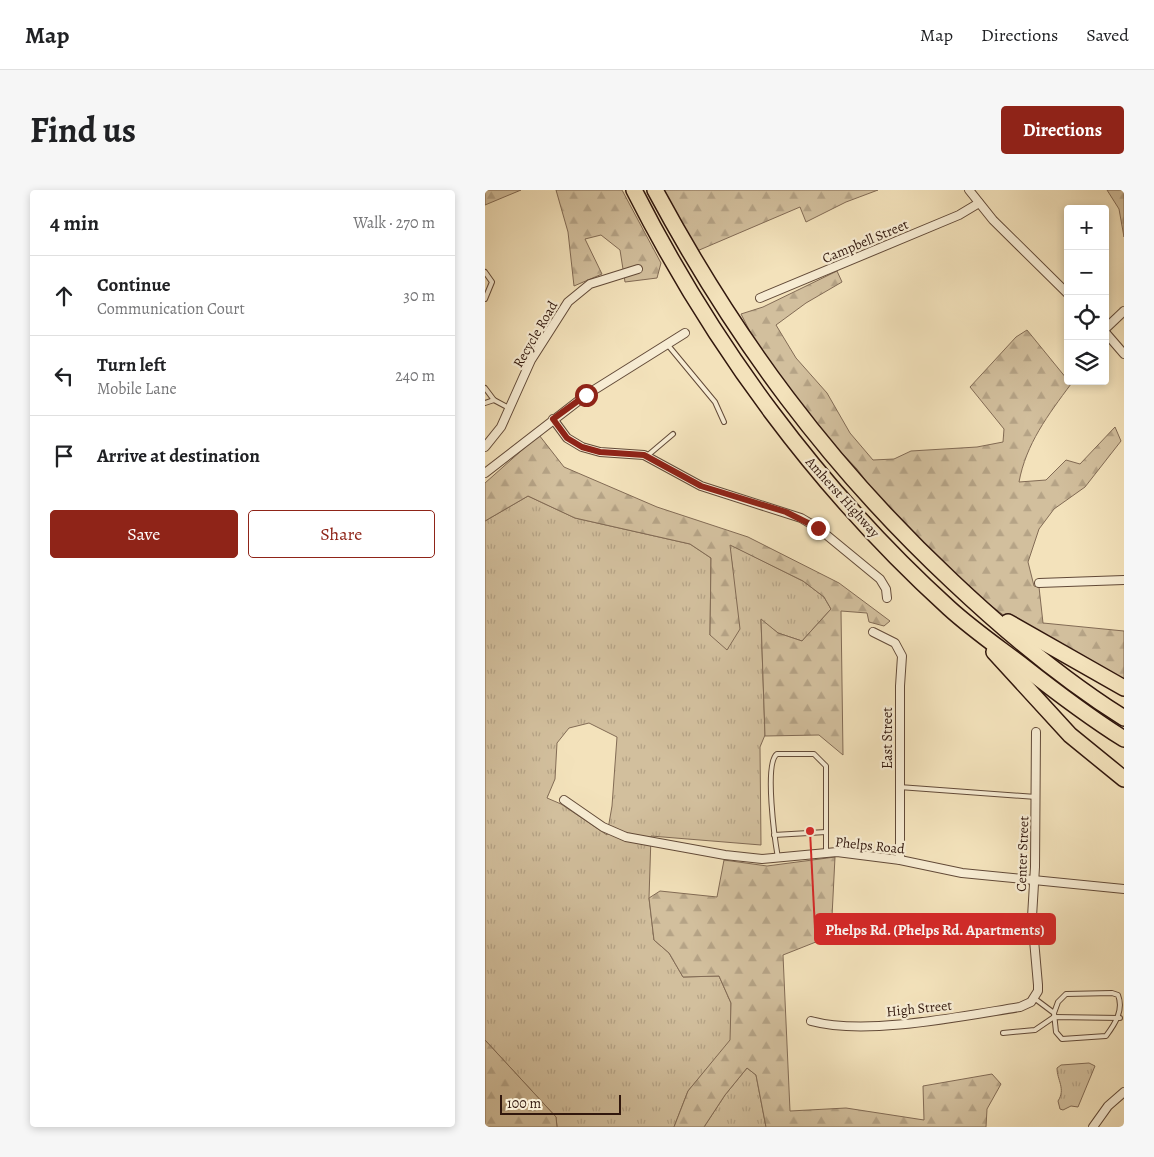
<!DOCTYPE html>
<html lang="en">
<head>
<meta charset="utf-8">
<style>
	body { margin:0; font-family:Alegreya,serif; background:#f6f6f6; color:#202124 }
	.controls { position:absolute; right:15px; top:15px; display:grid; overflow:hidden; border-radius:5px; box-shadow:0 2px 8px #0003 }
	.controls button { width:45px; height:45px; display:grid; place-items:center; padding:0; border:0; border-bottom:1px solid #e0e0e0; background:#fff; color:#202124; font:25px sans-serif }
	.scale { position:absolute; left:15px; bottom:12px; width:121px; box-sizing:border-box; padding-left:5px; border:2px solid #31170d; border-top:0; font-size:14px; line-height:18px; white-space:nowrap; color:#31170d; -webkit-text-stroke:4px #f7ecd3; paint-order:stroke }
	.stop { position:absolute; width:15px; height:15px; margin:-11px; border:4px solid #8f2418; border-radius:50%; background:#fff }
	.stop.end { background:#8f2418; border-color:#fff; box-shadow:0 1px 5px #0008 }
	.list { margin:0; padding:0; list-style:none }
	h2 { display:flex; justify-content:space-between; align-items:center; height:65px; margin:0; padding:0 20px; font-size:21px }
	h2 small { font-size:16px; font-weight:400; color:#757577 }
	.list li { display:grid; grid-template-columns:32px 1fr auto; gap:15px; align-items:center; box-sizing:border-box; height:80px; padding:0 20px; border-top:1px solid #e0e0e0 }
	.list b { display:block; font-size:19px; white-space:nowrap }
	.list p { margin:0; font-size:16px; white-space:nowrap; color:#757577 }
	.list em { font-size:16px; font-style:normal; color:#757577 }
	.actions { display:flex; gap:10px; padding:15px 20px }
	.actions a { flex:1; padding:11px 0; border:1px solid #8f2418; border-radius:5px; text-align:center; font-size:18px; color:#8f2418 }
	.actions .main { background:#8f2418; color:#fff }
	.icon { flex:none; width:28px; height:28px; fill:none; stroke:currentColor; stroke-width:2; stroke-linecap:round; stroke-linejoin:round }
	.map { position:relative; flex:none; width:639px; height:937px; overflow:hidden; border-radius:5px }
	header { display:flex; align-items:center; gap:30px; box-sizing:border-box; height:70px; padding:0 25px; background:#fff; border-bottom:1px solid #e0e0e0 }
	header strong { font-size:24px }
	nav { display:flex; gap:28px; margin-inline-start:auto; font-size:18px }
	.intro { display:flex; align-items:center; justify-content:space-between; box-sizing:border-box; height:120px; padding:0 30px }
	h1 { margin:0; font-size:35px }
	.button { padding:12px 22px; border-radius:5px; background:#8f2418; color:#fff; font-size:18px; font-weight:700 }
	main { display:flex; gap:30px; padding:0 30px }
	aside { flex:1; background:#fff; border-radius:5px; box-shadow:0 2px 8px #0003 }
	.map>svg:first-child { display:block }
	.grass { fill:url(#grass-tufts); stroke:#826b55; fill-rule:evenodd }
	.forest { fill:url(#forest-firs); stroke:#826b55 }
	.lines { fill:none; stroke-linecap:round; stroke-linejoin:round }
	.service-casing { stroke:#624a38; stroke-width:6 }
	.minor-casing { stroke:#624a38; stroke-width:10 }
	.motorway-casing { stroke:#31170d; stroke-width:18 }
	.service { stroke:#f7ecd3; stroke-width:4 }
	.minor { stroke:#f7ecd3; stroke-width:8 }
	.motorway { stroke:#f3e2bb; stroke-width:15 }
	.route { stroke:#8f2418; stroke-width:6 }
	.labels { text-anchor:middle; stroke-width:4.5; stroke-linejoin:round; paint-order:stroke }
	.street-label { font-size:14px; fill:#31170d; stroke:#f7ecd3 }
	.leader { fill:none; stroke:#d62828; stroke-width:2 }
	.callout-dot { fill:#d62828; stroke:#f7ecd3; stroke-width:2 }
	.callout { fill:#d62828; stroke:#d62828; stroke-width:2 }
	.callout-label { font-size:15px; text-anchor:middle; font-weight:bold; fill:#fff }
</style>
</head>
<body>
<header>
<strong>Map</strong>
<nav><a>Map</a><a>Directions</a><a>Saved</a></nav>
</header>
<div class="intro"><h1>Find us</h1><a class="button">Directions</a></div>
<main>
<aside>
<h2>4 min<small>Walk · 270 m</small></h2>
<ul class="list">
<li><svg class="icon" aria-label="ahead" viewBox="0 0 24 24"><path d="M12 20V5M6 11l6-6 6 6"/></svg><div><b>Continue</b><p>Communication Court</p></div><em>30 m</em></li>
<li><svg class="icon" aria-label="left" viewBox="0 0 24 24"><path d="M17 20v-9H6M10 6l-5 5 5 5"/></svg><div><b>Turn left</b><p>Mobile Lane</p></div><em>240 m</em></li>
<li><svg class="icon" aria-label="arrive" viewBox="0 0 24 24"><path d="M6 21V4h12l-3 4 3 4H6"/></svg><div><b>Arrive at destination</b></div></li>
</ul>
<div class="actions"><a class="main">Save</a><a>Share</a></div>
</aside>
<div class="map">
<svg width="639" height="937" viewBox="0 0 639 937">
	<defs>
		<pattern id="grass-tufts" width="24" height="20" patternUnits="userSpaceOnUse" patternTransform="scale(1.25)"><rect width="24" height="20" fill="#d2bf9d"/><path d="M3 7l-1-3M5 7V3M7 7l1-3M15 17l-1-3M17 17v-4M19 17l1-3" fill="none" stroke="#b5a386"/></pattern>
		<pattern id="forest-firs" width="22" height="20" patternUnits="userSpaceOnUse" patternTransform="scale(1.25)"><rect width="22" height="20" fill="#d2bf9d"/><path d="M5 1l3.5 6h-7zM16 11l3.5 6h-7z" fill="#b5a386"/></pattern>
	</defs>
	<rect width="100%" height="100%" fill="#f3e2bb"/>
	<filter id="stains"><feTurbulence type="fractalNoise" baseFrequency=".004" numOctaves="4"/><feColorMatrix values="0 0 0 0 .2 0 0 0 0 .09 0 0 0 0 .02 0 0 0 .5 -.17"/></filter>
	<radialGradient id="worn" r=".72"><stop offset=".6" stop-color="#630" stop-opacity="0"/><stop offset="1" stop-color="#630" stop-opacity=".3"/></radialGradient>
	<g class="grass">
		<path d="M43,306L90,328L205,354L226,368L225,445L248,380L244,354L318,391L339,407L346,419L317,451L293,443L276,430L280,545L275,557L276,655L166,646L164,708L169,750L184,763L198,787L234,786L246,813V850L203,901L189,937H72L71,927L0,850V331ZM104,533L132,547L127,616L122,645L76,614L62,608L70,589L72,553L84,538Z"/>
		<path d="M604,873L610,876L593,917L586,916L578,920L575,919L573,911C581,899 572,890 572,878L576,875Z"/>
		<path d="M262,878L271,885L281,937H219L240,905Z"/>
	</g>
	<g class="forest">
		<path d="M0,0H36L0,15Z"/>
		<path d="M71,0H137L176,73L172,88L140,92L135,60L116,45L100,49L117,84L89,96L83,42Z"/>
		<path d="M175,0H393L361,12L321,32L315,17L212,61Z"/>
		<path d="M622,0H639V47L634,19Z"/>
		<path d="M352,81L357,92L321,113L291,135L311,168L342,203L365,243L388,270L409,269L426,261L492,257L518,252L519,239L485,197L531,147L542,140L586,194C563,225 541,254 534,292L561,290L581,270L595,274L630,237L636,251L600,297L569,319L554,339L543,372L549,396L554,397L558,433L639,441V489L521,427L487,401L405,323L372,279L323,227L276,163L256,124L278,117Z"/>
		<path d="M54,245L79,277L172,317L263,347L354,393L405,431L399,436L384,432L382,423L356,421L358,565L334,545L280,546L276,429L293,443L317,451L346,419L339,407L318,391L245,355L255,439L242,460L225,445L226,368L205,354L90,328L43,306L0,331V293Z"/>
		<path d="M350,667L346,746L298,765L305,921L361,918L439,930L438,896L507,884L516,894L502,919L501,937H281L271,885L262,878L240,905L219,937H189L203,901L245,850L246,813L234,786L198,787L184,763L169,750L164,708L175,701L232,707L239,670L282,676Z"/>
		<path d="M0,850L71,927L72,937H0Z"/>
	</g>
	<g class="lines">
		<g class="service-casing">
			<g id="service">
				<path d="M0,82L7,92L0,109"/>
				<path d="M182,154L230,212L239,232"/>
				<path d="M0,198L9,210L24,218"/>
				<path d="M0,213L9,210"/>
				<path d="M162,266L188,244"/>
				<path d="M414,597L551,607"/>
				<path d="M289,645L341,642"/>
				<path d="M293,668C290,651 279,573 292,564H329L341,576V662"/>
				<path d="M549,808L569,823L571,842L577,849L621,846C630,834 639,820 633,805L627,803L581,804L573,812L569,823"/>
				<path d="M518,843L550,840L569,827L635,828"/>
			</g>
		</g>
		<g class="minor-casing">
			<g id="minor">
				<path d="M484,0L508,30L583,104"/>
				<path d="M275,108L474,25L494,13"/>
				<path d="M620,139L639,121"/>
				<path d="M620,142L639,164"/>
				<path d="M68,229L82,248L97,257L115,262L159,265L216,296L316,328L333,338L395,389L401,399L402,408"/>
				<path d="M0,257L16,237L46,170L83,112L105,94L153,79"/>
				<path d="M0,283L101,205L200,143"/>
				<path d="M554,393L639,390"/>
				<path d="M388,442L410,453L417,466L415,496V670"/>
				<path d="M79,610L118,637L141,647L240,665L277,669L352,662L415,670L477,683L639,699"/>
				<path d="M326,831C381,846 478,826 535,817L546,812L553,801V795L547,727L550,677L551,542"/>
				<path d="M608,937L623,916L639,902"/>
			</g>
		</g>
		<g class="motorway-casing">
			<g id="motorway">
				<path d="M149,0C228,156 334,300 464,418C487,439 513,457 538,476C571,502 604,527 639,549"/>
				<path d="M170,0C250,149 344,276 468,392C521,442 577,489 639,528"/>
				<path d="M523,432L639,498"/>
				<path d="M509,462L585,545L639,589"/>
			</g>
		</g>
		<use href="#service" class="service"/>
		<use href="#minor" class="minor"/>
		<use href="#motorway" class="motorway"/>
	</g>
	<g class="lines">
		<path class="route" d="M101,205L68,229L82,248L97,257L115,262L159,265L216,296L301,322L333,338"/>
	</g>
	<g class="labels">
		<g class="street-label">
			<text transform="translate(380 51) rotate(-23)" y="5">Campbell Street</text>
			<text transform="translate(50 144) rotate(-60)" y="5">Recycle Road</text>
			<text transform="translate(358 307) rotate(48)" y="5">Amherst Highway</text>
			<text transform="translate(402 548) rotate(-90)" y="5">East Street</text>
			<text transform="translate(385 655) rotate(6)" y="5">Phelps Road</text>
			<text transform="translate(537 664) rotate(-88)" y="5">Center Street</text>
			<text transform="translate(434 818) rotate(-6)" y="5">High Street</text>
		</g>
	</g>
	<path class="leader" d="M325 641L330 739"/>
	<circle class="callout-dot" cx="325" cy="641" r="5"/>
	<rect class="callout" x="330" y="724" width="240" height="30" rx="5"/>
	<g class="callout-label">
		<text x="450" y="745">Phelps Rd. (Phelps Rd. Apartments)</text>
	</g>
	<rect width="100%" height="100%" filter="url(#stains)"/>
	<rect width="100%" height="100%" fill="url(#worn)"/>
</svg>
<div class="controls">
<button>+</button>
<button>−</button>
<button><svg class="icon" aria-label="locate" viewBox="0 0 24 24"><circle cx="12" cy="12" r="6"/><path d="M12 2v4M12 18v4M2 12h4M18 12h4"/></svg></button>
<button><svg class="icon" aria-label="layers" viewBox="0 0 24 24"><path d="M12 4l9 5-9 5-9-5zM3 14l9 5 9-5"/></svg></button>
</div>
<div class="scale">100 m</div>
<div class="stop" style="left:101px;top:205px"></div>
<div class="stop end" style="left:333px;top:338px"></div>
</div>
</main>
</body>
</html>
